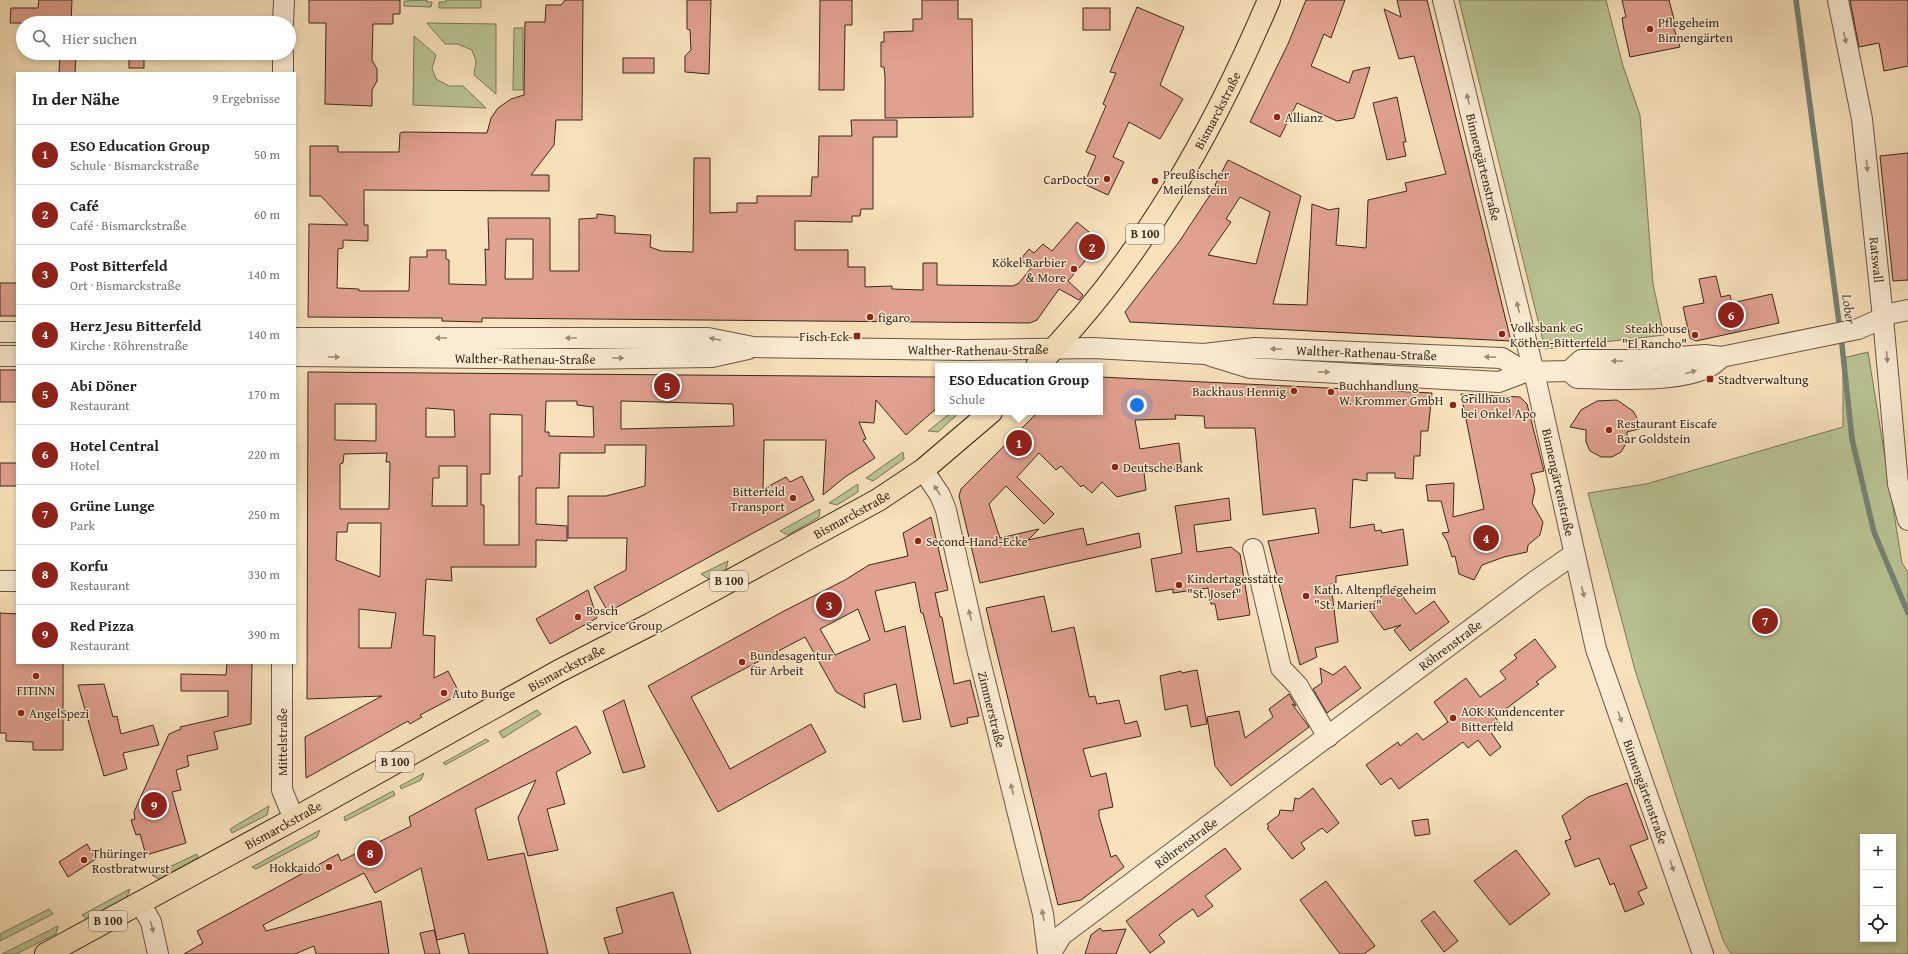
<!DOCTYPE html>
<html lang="de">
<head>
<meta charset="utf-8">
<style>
	body { margin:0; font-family:"Gentium Book Plus",serif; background:#f6f6f6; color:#222 }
	.controls { position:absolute; right:12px; bottom:12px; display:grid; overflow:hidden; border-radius:0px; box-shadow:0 2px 6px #0003 }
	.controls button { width:36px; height:36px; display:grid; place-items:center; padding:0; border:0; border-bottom:1px solid #e0e0e0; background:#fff; color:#222; font:20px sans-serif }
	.you { position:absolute; left:1137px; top:405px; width:14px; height:14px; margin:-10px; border:3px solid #fff; border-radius:50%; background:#1a73e8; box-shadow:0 0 0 6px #1a73e833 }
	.badge { display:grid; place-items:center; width:26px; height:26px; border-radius:50%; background:#8f2418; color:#fff; font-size:13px; font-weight:700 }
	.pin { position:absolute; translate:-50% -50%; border:2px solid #fff; box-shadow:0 1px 4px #0006 }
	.popup { position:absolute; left:935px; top:363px; width:168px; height:52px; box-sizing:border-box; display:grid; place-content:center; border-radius:0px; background:#fff; filter:drop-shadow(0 1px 3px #0005); font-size:13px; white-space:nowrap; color:#767676 }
	.popup b { font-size:15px; color:#222 }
	.popup::after { content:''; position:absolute; left:50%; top:100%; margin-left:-8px; border:8px solid transparent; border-top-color:#fff }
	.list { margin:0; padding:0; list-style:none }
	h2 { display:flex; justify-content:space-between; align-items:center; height:52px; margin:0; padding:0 16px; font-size:17px }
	h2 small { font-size:13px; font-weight:400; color:#767676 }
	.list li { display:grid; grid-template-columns:26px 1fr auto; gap:12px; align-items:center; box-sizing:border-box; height:60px; padding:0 16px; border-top:1px solid #e0e0e0 }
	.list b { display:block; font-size:15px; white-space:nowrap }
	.list p { margin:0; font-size:13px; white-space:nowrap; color:#767676 }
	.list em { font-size:13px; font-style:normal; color:#767676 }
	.icon { flex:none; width:22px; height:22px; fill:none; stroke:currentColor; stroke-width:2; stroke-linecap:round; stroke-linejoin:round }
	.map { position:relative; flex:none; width:1908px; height:954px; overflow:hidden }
	.search { position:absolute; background:#fff; box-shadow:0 2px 6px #0003; left:16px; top:16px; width:280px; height:44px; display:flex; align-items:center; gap:10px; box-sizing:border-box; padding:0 14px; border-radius:22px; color:#767676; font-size:15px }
	.panel { position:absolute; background:#fff; box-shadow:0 2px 6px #0003; left:16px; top:72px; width:280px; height:592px; border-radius:0px }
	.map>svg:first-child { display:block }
	.green { fill:#b9c493; stroke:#7a7658; fill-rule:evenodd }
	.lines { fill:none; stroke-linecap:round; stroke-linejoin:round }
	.stream { stroke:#758277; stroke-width:5.5 }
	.building { fill:#e1a190; stroke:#3a291c; fill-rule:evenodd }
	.street-casing { stroke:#6a5744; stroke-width:22 }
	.primary-casing { stroke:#3a291c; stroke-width:24 }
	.street { stroke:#faecd3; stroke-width:20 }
	.primary { stroke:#f8e2bb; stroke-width:22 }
	.oneway { fill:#9a8a78 }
	.poi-dot { fill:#8f2418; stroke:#faecd3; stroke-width:1.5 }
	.labels { text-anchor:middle; stroke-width:3; stroke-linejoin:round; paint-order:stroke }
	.shield { fill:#faecd3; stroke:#746453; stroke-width:1 }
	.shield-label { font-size:12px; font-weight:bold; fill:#3a291c }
	.poi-label { font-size:13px; fill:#3a291c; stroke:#faecd3; text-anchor:start }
	.street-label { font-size:13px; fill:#3a291c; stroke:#faecd3 }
	.water-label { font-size:14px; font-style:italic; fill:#534e42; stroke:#faecd3 }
</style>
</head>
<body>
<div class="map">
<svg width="1908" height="954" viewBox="0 0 1908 954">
	<rect width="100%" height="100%" fill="#f8e2bb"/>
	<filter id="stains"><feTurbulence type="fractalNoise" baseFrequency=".005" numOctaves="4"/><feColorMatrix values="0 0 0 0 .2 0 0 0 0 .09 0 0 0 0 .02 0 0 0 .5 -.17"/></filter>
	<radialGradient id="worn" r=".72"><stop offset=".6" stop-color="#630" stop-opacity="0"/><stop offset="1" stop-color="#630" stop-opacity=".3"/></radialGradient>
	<g class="green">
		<path d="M427,0V2H432L431,7L404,6V1Z"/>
		<path d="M446,0H481V8H439V2H446Z"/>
		<path d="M1459,0H1606L1623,66L1640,115L1653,284L1664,335L1545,349Z"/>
		<path d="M427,23L496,24V94L474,75L476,61L472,50L458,44H445Z"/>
		<path d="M514,28H523V90H513Z"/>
		<path d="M414,36L436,55L432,68L436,79L449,86H463L486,108L413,105Z"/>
		<path d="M1868,352L1902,563L1908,572V954H1731L1723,940L1635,670L1588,493L1646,484L1843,427V358ZM1863,837H1893V939H1863Z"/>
		<path d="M952,412H960L938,432L928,431Z"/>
		<path d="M903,452L904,459L873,481L866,478Z"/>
		<path d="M858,484V492L837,505L829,503Z"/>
		<path d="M820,509L819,517L788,535L780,531Z"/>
		<path d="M728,561L726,570L709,579L701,574Z"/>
		<path d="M537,710L541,714L503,738L499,732Z"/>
		<path d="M486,739L489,741L445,765L443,763Z"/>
		<path d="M424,773L421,780L401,789L400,786Z"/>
		<path d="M393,791L395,795L345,821L344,817Z"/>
		<path d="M269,806L267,815L232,833L230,829Z"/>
		<path d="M320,830L317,837L256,869L252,867Z"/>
		<path d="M197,854L198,858L159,879L152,875Z"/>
		<path d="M130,889L127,897L87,919L82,915Z"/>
		<path d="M49,909L53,914L0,941V934Z"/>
		<path d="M58,926L56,934L16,954H2Z"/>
	</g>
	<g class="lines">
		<path class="stream" d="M1796,0L1842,345L1852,439L1874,532L1908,613"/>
	</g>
	<g class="building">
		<path d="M39,0H72L71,23H10L11,8H38Z"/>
		<path d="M309,0H400V14H393V24H373L372,60L377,69V81L372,90V106L325,104L326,23H309Z"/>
		<path d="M565,0H583L582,120H556L554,145L531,175H549V191L364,190V225H368V241L343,240V248L338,249L337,288L359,289V291H409L410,257H427V250H446V259L449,260V284L486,285L485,249L489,250L488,218H550V271H579V219L597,218V214L615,216V233L651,235L650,247L661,251L693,252L694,158H710V213L737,212V203H757V196H811L812,177H818L819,136H852L851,120H897V137H873V209H861L860,216H852V222L795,221V250H848V267H865V287L892,286V289L923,290V263H937V285L1013,286L1019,283L1031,268L1020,260L1029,249L1034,253L1043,244L1052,251L1077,222L1101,242L1068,281L1083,295L1079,300L1059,289L1037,320L1030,323L482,318V322L442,321V318L308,317L309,224L348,225L321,196H310V146H338V152H399L400,133L403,132L487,133L491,118L498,108L511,99L524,95L525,22H545L546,5H561ZM506,239H533V279H505Z"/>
		<path d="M687,0H711L709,74L685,72V56L691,50L690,30L687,29Z"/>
		<path d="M820,0H852V25H845L844,90H819Z"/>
		<path d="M922,0H958V19H972L973,117L885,118V77L884,67H881V42H884V32L913,31V19H922Z"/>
		<path d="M1306,0H1345L1331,38L1324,34L1311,66L1349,83L1353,71L1370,67L1354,118L1337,121L1297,103L1280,137L1250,122L1288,44Z"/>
		<path d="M1397,0H1427L1511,341L1130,322L1125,312L1179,242L1216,186L1215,185L1228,160L1301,196L1273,304L1307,305L1312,204L1329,210L1339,208L1336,245L1366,248L1368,200L1407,191L1405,183L1446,174L1414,56L1399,59L1384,9L1401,17ZM1240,197L1270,212L1256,264L1208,255L1231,222L1226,219Z"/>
		<path d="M1622,0H1669L1674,19H1671L1680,47L1630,57L1624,30L1622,18L1626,17Z"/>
		<path d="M1850,0H1908V66L1884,71L1879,43L1859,47Z"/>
		<path d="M1137,7L1184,27L1160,85L1183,99L1160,139L1129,122L1113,157L1124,162L1108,195L1084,184L1096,156L1086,152L1106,106L1103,104L1116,73L1110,72Z"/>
		<rect x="1083" y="8" width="27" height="22"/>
		<path d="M60,53H76L75,73H59Z"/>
		<rect x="129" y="53" width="15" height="15"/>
		<rect x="623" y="58" width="31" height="15"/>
		<path d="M1397,97L1406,142H1403L1406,156L1387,160L1373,103Z"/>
		<path d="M1908,153V280L1893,281L1880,156Z"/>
		<path d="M1716,276L1721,297L1730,295L1732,303L1772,294L1779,323L1696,341L1690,338L1683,307L1704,303L1699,279Z"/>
		<rect x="0" y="283" width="17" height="33"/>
		<rect x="0" y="370" width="17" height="32"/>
		<path d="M308,372L938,377V407L906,435L876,400L874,423L859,422L866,439L863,440L875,458L845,477L823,495L826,440H764L763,489L786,477L790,482L802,476L814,500L608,612L594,587L626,570L627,538H568V496H606L645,486L646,445H605V453H560L559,488H536V524L567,526V541L536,540V567H451L452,581L426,579L423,635L435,636L434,678L448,671L460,694L420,715L422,717L410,724L408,721L306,778L305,737L382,696L307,699ZM546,401H577V405L593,407L594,437L549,436V432H545ZM621,401L733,404L734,426L621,429ZM335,404H376V441L335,440ZM426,408L454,410L455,437H426ZM490,414L522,415V476H519V545H484V505H481V474H490ZM387,453L386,462H390L389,509H340V464L343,463L344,454ZM439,466H467V506H432L433,478H439ZM348,523H381L380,577L336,560L337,532H347ZM359,609L396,613L391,648H359Z"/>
		<path d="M1100,377L1432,393L1428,431H1421L1420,456H1414L1413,479L1395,478V473H1367V481L1353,479L1350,528L1374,524L1375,531L1381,530L1382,533L1403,529L1408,565L1336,576V583L1331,584L1338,642L1315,648L1317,657L1300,665L1268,541L1319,533L1315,508L1263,515L1255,428H1205L1204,416L1175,415L1176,419L1135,420L1140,449L1179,443L1182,469L1144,473L1146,490L1117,497L1102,482L1092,493L1083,485L1081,487L1061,466L1056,470L1039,453L1017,477L1054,514L1044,524L1006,486L989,504L1000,538L1039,529L1028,540L1083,528L1087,545L1139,533L1141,547L980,583L959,496L961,489L1038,412H1100Z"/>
		<path d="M1461,394L1520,397L1527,404L1544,471L1531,474L1535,490L1532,503L1543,522L1540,535L1528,545L1527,552L1504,557L1482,565L1474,580L1459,574L1455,556L1452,557L1447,541L1442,533L1449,532L1441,501H1428L1426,485L1454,483L1453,517L1484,509Z"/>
		<path d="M1617,400L1633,411L1643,428L1627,432V442L1621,452L1612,457H1601L1590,451L1586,442V430L1570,427L1581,410L1597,401Z"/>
		<rect x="0" y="463" width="17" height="23"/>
		<path d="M1229,498L1231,520L1194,525L1197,552L1231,547L1240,554L1250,615L1218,620L1215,604H1211L1208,588L1173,593V589L1156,592L1151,559L1182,553L1175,506Z"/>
		<path d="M931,517L948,590L935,593L940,617H942L954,684L970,680L979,716L967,718L968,723L951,727L923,613H921L915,582L875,591L885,632L905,626L921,719L903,722L896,684L864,694L865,708L836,692L805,637L691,697L730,769L811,724L826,752L718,812L648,686L784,611L845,580L869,565L908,556L903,533ZM858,609L870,640L835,655L820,629Z"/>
		<path d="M1395,586L1416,614L1434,601L1449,622L1410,651L1394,630L1401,625L1384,630L1367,607Z"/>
		<path d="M588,590L597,618L550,644L536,619Z"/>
		<path d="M1044,596L1052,632L1074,627L1089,697L1095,696L1097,704L1119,700L1125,724L1137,721L1141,736L1083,749L1091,777L1106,773L1113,807L1099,810V816L1111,857L1116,855L1124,867L1081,900L1058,905L986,608Z"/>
		<path d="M0,613L17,614V663H63V750H33V742L6,741V733H0Z"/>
		<path d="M1535,639L1556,667L1536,682L1539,684L1495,717L1500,723L1490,731L1501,747L1490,756L1478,740L1468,748L1463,742L1399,789L1391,778L1381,785L1366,765L1398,742L1400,746L1417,733L1423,740L1448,722L1434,702L1466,678L1480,697L1506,679L1500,671L1517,658L1514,655Z"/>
		<path d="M227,663H252L251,724L214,732L218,749L187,756L189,766L176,770L181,790L172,792L186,843L146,855L140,834L136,835L131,820L135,819L134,812L169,734L181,729L180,727L228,716V691H181V674L226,675Z"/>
		<path d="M1345,666L1361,688L1327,713L1313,689L1322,683L1320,668L1333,675Z"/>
		<path d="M1197,670L1207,724L1191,727L1187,705L1165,710L1160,676L1181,671L1182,673Z"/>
		<path d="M104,684L113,717L117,716L121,734L153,725L159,745L123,753L127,769L104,776L78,685Z"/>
		<path d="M1289,694L1296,706L1292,704L1309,727L1231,786L1215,766L1207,717L1239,711L1245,738L1273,717L1269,709Z"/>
		<path d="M624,700L645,767L623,773L603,711Z"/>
		<path d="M576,726L591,753L556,772L565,804L547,809L558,850L528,856L518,818L536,780L475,809L488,860L524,853L548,954H469L464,933L437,940L421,868L375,893L364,873L263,925L266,931L381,901L389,954H316L314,946L295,954H184L203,943L197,931L338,854L341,861L411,826L409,817Z"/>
		<path d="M1627,783L1648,839L1630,846L1647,888L1638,892L1644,904L1625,912L1614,883L1610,885L1599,858L1575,867L1565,841L1571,839L1562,816L1588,797Z"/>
		<path d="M1313,788L1339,823L1327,833L1322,828L1301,843L1305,849L1292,859L1267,828L1269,827L1267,824L1279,815L1280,810L1293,811L1295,798L1299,799Z"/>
		<path d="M1428,819L1430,834L1415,836L1412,821Z"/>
		<path d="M87,844L96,859L68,877L59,862Z"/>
		<path d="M1225,848L1241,869L1205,896L1213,906L1198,917L1193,909L1175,922L1159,935L1165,942L1150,953L1126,921Z"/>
		<path d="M1516,850L1550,894L1510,925L1474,881Z"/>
		<path d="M1326,881L1375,946L1364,954H1340L1300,900Z"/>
		<path d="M673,892L691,954H609L604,938L623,933L616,908Z"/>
		<path d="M1434,911L1458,941L1444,952L1421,921Z"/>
		<path d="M1100,928L1102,931L1126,929L1116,954H1085L1091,935Z"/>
		<path d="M434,930L440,954H425L420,933Z"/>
	</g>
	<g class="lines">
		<g class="street-casing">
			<g id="street">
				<path id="s1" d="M1443,0L1537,385L1596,649L1703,954"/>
				<path id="s2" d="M1838,0L1862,119L1883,318L1898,484L1908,520"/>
				<path d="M283,23L284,0"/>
				<path d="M283,73V53"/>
				<path d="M0,332H17"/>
				<path id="s3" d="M295,338H708L753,347L967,350L1093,348L1204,354L1255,348L1502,358L1525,372"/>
				<path d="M0,356H17"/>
				<path id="s4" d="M295,356L571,359L712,357L748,349"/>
				<path d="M1211,356L1250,368L1499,382L1525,372L1569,371L1581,360H1638L1705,355L1721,357L1858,329L1883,318L1888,314L1908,310"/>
				<path d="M1569,371L1577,378C1610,378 1700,386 1721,357"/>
				<path id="s5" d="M923,470L940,495L946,510L978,653L1043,914L1048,954"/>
				<path d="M1253,549L1281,668L1298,686L1328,737"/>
				<path d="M0,581H17"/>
				<path d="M282,663V790L294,819"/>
				<path d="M140,903L151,922L158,954"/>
				<path id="s6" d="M1050,954L1062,935L1534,582L1574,554"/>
			</g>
		</g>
		<g class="primary-casing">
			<g id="primary">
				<path id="s7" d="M1037,366C1140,263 1212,134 1269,0"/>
				<path id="s8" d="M46,954L294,819L559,671L651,624L878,500L923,470L991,412"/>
			</g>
		</g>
		<use href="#street" class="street"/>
		<use href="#primary" class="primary"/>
	</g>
	<defs><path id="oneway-solid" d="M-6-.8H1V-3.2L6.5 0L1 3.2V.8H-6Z"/></defs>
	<g class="oneway">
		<use href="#oneway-solid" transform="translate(1845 38) rotate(78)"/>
		<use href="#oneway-solid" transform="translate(1468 99) rotate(-104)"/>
		<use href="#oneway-solid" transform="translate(1867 166) rotate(84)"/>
		<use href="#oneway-solid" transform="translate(1518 307) rotate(-104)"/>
		<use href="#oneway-solid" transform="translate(441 338) rotate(-180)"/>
		<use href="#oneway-solid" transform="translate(571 338) rotate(-180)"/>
		<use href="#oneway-solid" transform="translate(715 339) rotate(-168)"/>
		<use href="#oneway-solid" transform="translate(1276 349) rotate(-178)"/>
		<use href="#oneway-solid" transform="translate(334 357)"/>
		<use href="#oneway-solid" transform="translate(1490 357) rotate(-178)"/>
		<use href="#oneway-solid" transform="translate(1887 357) rotate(85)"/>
		<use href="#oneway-solid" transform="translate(618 358)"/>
		<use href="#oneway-solid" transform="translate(1617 361) rotate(180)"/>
		<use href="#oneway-solid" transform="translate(1324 372) rotate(3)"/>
		<use href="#oneway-solid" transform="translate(1691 372) rotate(-16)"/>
		<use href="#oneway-solid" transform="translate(937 490) rotate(-122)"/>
		<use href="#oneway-solid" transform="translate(1583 592) rotate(77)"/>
		<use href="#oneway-solid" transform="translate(970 615) rotate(-103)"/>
		<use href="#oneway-solid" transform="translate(1620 717) rotate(71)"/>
		<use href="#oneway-solid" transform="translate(1012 789) rotate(-104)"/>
		<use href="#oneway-solid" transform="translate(1672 866) rotate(71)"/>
		<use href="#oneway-solid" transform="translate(1043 915) rotate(-101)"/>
		<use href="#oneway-solid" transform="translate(152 927) rotate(76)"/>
	</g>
	<g class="poi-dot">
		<circle cx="1650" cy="29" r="4"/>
		<circle cx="1277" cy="117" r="4"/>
		<circle cx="1107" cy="179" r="4"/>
		<circle cx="1155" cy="181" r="4"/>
		<circle cx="1074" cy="269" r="4"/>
		<circle cx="870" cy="317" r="4"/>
		<circle cx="1502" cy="334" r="4"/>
		<circle cx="1695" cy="335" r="4"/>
		<rect x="853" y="332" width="8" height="8" rx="2"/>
		<rect x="1706" y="375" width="8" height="8" rx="2"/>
		<circle cx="1294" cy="391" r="4"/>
		<circle cx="1331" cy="392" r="4"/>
		<circle cx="1453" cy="405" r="4"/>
		<circle cx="1609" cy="430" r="4"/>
		<circle cx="1115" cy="467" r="4"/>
		<circle cx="793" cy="498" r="4"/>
		<circle cx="918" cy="541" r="4"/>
		<circle cx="1179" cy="585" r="4"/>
		<circle cx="1306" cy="596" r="4"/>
		<circle cx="578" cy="617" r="4"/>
		<circle cx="742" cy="662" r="4"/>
		<circle cx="36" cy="676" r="4"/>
		<circle cx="444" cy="693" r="4"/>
		<circle cx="21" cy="713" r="4"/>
		<circle cx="1453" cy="718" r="4"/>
		<circle cx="84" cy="860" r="4"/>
		<circle cx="329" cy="867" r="4"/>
	</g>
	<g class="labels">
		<g class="shield">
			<rect x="1126" y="224" width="38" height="20" rx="3"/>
			<rect x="710" y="571" width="38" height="20" rx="3"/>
			<rect x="376" y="752" width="38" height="20" rx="3"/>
			<rect x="89" y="911" width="38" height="20" rx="3"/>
		</g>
		<g class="shield-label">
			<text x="1145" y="238">B 100</text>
			<text x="729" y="585">B 100</text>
			<text x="395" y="766">B 100</text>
			<text x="108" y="925">B 100</text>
		</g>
		<g class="poi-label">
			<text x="1658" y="27">Pflegeheim<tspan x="1658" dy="15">Binnengärten</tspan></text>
			<text x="1285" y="122">Allianz</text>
			<text x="1163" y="179">Preußischer<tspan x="1163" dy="15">Meilenstein</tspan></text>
			<text x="1099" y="184" text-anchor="end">CarDoctor</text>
			<text x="1066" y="267" text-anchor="end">Kökel Barbier<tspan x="1066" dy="15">&amp; More</tspan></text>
			<text x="878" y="322">figaro</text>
			<text x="1510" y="332">Volksbank eG<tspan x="1510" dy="15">Köthen-Bitterfeld</tspan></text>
			<text x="1687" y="333" text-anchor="end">Steakhouse<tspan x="1687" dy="15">"El Rancho"</tspan></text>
			<text x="849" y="341" text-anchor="end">Fisch Eck</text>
			<text x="1718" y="384">Stadtverwaltung</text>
			<text x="1339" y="390">Buchhandlung<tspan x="1339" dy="15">W. Krommer GmbH</tspan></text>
			<text x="1286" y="396" text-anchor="end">Backhaus Hennig</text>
			<text x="1461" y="403">Grillhaus<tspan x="1461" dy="15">bei Onkel Apo</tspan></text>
			<text x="1617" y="428">Restaurant Eiscafe<tspan x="1617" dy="15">Bar Goldstein</tspan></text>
			<text x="1123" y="472">Deutsche Bank</text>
			<text x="785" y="496" text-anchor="end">Bitterfeld<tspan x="785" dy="15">Transport</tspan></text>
			<text x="926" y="546">Second-Hand-Ecke</text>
			<text x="1187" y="583">Kindertagesstätte<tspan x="1187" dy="15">"St. Josef"</tspan></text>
			<text x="1314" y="594">Kath. Altenpflegeheim<tspan x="1314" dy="15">"St. Marien"</tspan></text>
			<text x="586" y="615">Bosch<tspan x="586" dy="15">Service Group</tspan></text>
			<text x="750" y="660">Bundesagentur<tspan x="750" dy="15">für Arbeit</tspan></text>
			<text x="36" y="695" text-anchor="middle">FITINN</text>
			<text x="452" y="698">Auto Bunge</text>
			<text x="1461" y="716">AOK Kundencenter<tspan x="1461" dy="15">Bitterfeld</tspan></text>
			<text x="29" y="718">AngelSpezi</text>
			<text x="92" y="858">Thüringer<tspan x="92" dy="15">Rostbratwurst</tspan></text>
			<text x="321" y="872" text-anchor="end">Hokkaido</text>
		</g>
		<g class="street-label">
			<text dy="5" stroke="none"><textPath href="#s7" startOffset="314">Bismarckstraße</textPath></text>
			<text dy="5" stroke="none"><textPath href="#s1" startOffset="172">Binnengärtenstraße</textPath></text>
			<text dy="5" stroke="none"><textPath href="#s2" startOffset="263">Ratswall</textPath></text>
			<text dy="5" stroke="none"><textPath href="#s3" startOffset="684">Walther-Rathenau-Straße</textPath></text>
			<text dy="5" stroke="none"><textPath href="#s3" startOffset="1073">Walther-Rathenau-Straße</textPath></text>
			<text dy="5" stroke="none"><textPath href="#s4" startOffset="230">Walther-Rathenau-Straße</textPath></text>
			<text dy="5" stroke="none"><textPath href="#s1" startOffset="496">Binnengärtenstraße</textPath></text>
			<text dy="5" stroke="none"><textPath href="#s8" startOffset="918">Bismarckstraße</textPath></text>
			<text dy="5" stroke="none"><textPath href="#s6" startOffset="507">Röhrenstraße</textPath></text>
			<text dy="5" stroke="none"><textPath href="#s8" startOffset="594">Bismarckstraße</textPath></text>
			<text dy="5" stroke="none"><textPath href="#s5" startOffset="251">Zimmerstraße</textPath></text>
			<text transform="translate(282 742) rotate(-90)" y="5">Mittelstraße</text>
			<text dy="5" stroke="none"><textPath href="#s1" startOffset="818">Binnengärtenstraße</textPath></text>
			<text dy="5" stroke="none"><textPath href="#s8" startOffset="270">Bismarckstraße</textPath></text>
			<text dy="5" stroke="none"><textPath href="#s6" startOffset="177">Röhrenstraße</textPath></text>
		</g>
		<g class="water-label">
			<text transform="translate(1849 309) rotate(82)" y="5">Lober</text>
		</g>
	</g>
	<rect width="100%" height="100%" filter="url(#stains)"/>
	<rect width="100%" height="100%" fill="url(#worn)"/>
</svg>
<div class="controls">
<button>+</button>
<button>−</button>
<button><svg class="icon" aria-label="locate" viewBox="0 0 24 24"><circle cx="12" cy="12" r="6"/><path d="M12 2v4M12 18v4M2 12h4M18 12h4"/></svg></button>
</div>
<div class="you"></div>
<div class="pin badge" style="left:1019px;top:443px">1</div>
<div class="popup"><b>ESO Education Group</b>Schule</div>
<div class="pin badge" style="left:1092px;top:247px">2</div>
<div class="pin badge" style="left:829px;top:605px">3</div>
<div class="pin badge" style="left:1486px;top:538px">4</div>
<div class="pin badge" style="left:667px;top:386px">5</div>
<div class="pin badge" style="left:1731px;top:315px">6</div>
<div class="pin badge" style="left:1765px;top:621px">7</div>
<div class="pin badge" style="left:370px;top:853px">8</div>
<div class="pin badge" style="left:154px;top:805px">9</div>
<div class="search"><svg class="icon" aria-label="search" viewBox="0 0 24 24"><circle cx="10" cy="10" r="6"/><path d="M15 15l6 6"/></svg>Hier suchen</div>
<section class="panel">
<h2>In der Nähe<small>9 Ergebnisse</small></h2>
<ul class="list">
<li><span class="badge">1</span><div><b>ESO Education Group</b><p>Schule · Bismarckstraße</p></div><em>50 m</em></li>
<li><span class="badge">2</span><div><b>Café</b><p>Café · Bismarckstraße</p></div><em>60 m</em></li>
<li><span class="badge">3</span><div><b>Post Bitterfeld</b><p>Ort · Bismarckstraße</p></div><em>140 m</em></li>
<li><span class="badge">4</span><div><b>Herz Jesu Bitterfeld</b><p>Kirche · Röhrenstraße</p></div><em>140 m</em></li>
<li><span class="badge">5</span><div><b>Abi Döner</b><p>Restaurant</p></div><em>170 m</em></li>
<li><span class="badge">6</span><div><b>Hotel Central</b><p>Hotel</p></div><em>220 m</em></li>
<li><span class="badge">7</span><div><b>Grüne Lunge</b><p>Park</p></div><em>250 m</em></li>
<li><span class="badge">8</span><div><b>Korfu</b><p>Restaurant</p></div><em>330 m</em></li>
<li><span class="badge">9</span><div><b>Red Pizza</b><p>Restaurant</p></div><em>390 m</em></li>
</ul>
</section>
</div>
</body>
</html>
